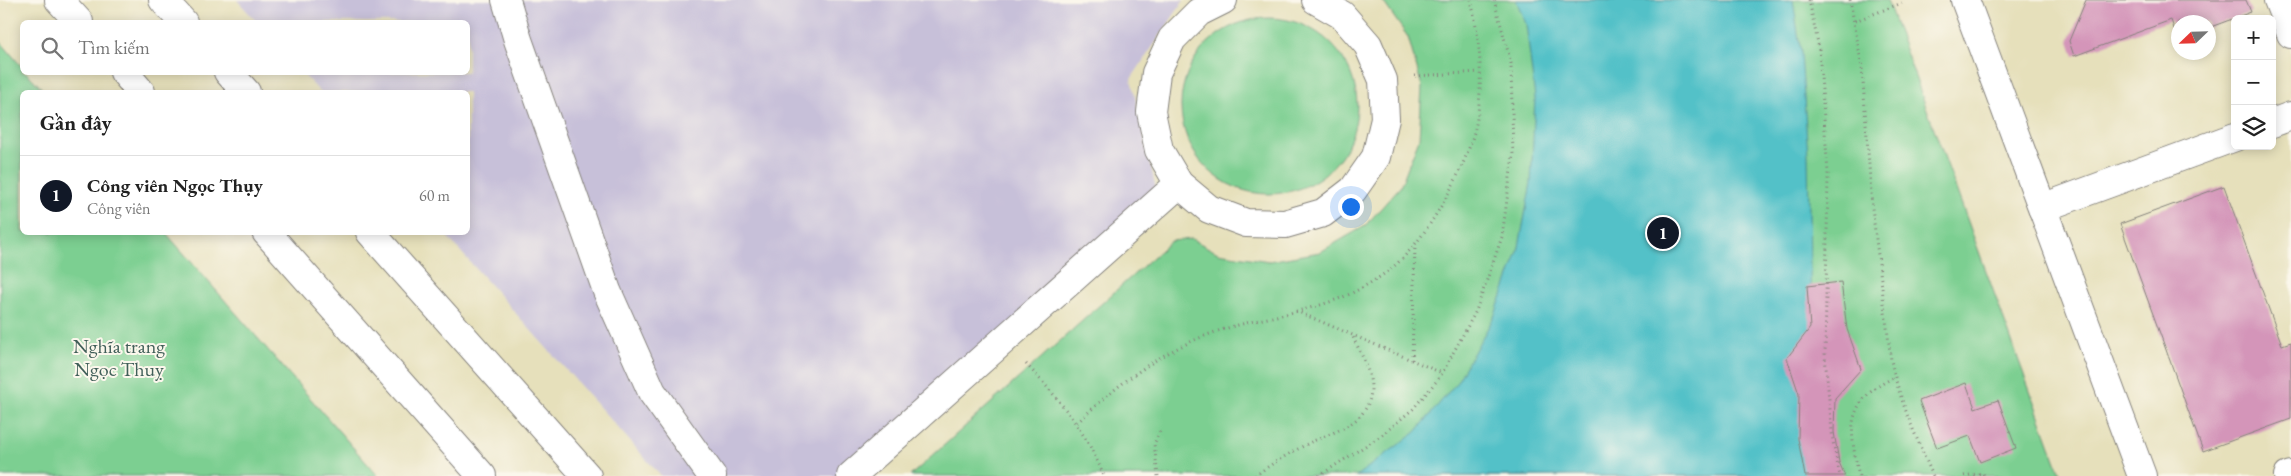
<!DOCTYPE html>
<html lang="vi">
<head>
<meta charset="utf-8">
<style>
	body { margin:0; font-family:"EB Garamond",serif; background:#f2f2f2; color:#222 }
	.controls { position:absolute; right:15px; top:15px; display:grid; overflow:hidden; border-radius:8px; box-shadow:0 2px 12px #0003 }
	.controls button { width:45px; height:45px; display:grid; place-items:center; padding:0; border:0; border-bottom:1px solid #e0e0e0; background:#fff; color:#222; font:25px sans-serif }
	.compass { position:absolute; left:2171px; top:15px; width:45px; height:45px; border-radius:50%; background:#fff; box-shadow:0 2px 12px #0003; rotate:247deg }
	.you { position:absolute; left:1350px; top:206px; width:18px; height:18px; margin:-12px; border:4px solid #fff; border-radius:50%; background:#1a73e8; box-shadow:0 0 0 8px #1a73e833 }
	.badge { display:grid; place-items:center; width:32px; height:32px; border-radius:50%; background:#111827; color:#fff; font-size:16px; font-weight:700 }
	.pin { position:absolute; translate:-50% -50%; border:2px solid #fff; box-shadow:0 1px 5px #0006 }
	.list { margin:0; padding:0; list-style:none }
	h2 { display:flex; justify-content:space-between; align-items:center; height:65px; margin:0; padding:0 20px; font-size:21px }
	h2 small { font-size:16px; font-weight:400; color:#767676 }
	.list li { display:grid; grid-template-columns:32px 1fr auto; gap:15px; align-items:center; box-sizing:border-box; height:80px; padding:0 20px; border-top:1px solid #e0e0e0 }
	.list b { display:block; font-size:19px; white-space:nowrap }
	.list p { margin:0; font-size:16px; white-space:nowrap; color:#767676 }
	.list em { font-size:16px; font-style:normal; color:#767676 }
	.icon { flex:none; width:28px; height:28px; fill:none; stroke:currentColor; stroke-width:2; stroke-linecap:round; stroke-linejoin:round }
	.map { position:relative; flex:none; width:2291px; height:476px; overflow:hidden }
	.search { position:absolute; background:#fff; box-shadow:0 2px 12px #0003; left:20px; top:20px; width:450px; height:55px; display:flex; align-items:center; gap:12px; box-sizing:border-box; padding:0 18px; border-radius:8px; color:#767676; font-size:19px }
	.panel { position:absolute; background:#fff; box-shadow:0 2px 12px #0003; left:20px; top:90px; width:450px; height:145px; border-radius:8px }
	.map>svg:first-child { display:block }
	.industrial { fill:#c7c0d9 }
	.green { fill:#7bcf91; stroke:#4e7866 }
	.water { fill:#53c1c8; stroke:#3a7282 }
	.building { fill:#d495b9 }
	.lines { fill:none; stroke-linecap:round; stroke-linejoin:round }
	.minor-casing { stroke:#84817b; stroke-width:30 }
	.major-casing { stroke:#84817b; stroke-width:30 }
	.path { stroke:#84817b; stroke-width:3; stroke-dasharray:1 4; stroke-linecap:butt }
	.minor { stroke:#fff; stroke-width:28 }
	.major { stroke:#fff; stroke-width:28 }
	.labels { text-anchor:middle; stroke-width:4; stroke-linejoin:round; paint-order:stroke }
	.park-label { font-size:20px; fill:#415f59; stroke:#fbf7ec }
</style>
</head>
<body>
<div class="map">
<svg width="2291" height="476" viewBox="0 0 2291 476">
	<rect width="100%" height="100%" fill="#fbf7ec"/>
	<filter id="ink" filterUnits="userSpaceOnUse"><feTurbulence type="fractalNoise" baseFrequency=".02" numOctaves="2"/><feDisplacementMap in="SourceGraphic" scale="10" xChannelSelector="R" yChannelSelector="G"/><feConvolveMatrix kernelMatrix="1 2 1 2 8 2 1 2 1" color-interpolation-filters="sRGB"/></filter>
	<filter id="wash" filterUnits="userSpaceOnUse"><feTurbulence type="fractalNoise" baseFrequency=".0096" numOctaves="4" result="noise"/><feDisplacementMap in="SourceGraphic" scale="20" xChannelSelector="R" yChannelSelector="G"/><feGaussianBlur stdDeviation="1.12" result="paint"/><feColorMatrix in="noise" values="0 0 0 0 0 0 0 0 0 0 0 0 0 0 0 0 0 1.4 0 .05"/><feComposite in="paint" operator="in"/></filter>
	<g filter="url(#wash)">
		<rect width="100%" height="100%" fill="#e6e0bb"/>
		<path class="industrial" d="M237,0H1184L1131,79L1159,202L851,476H661L444,233L468,232V92H320L302,73L468,72V22H257Z"/>
		<g class="green">
			<path d="M1382,0H1887L2061,476H910L1171,241L1192,239L1218,253L1269,261L1320,252L1365,226L1400,187L1419,139L1422,87L1408,37Z"/>
			<circle cx="1269" cy="106" r="88"/>
			<path d="M0,41L22,67V72L27,73L45,92H22V232L166,233L378,476H0Z"/>
		</g>
		<path class="water" d="M1516,0H1793L1801,53L1808,156L1813,429L1822,476H1356L1416,432L1457,382L1494,317L1518,252L1531,183L1535,98L1526,24Z"/>
		<g id="blocks">
			<g class="building">
				<path d="M2086,0H2246L2251,12L2208,28V22H2178V40L2171,20L2074,56L2069,41Z"/>
				<path d="M2224,186L2282,345L2291,342V419L2203,451L2120,224Z"/>
				<path d="M1841,282L1847,329L1861,369L1835,398L1834,432L1839,462L1845,476H1805L1798,439L1799,394L1787,358L1810,328L1807,286Z"/>
				<path d="M1966,383L1975,408L1998,400L2016,448L1980,462L1970,436L1937,448L1919,401Z"/>
			</g>
		</g>
	</g>
	<g filter="url(#ink)">
		<use href="#blocks" fill-opacity="0" stroke="#84817b" stroke-width="1"/>
		<g class="lines">
			<g class="minor-casing">
				<g id="minor">
					<path d="M506,0L518,40L607,291L652,392L712,476"/>
					<path d="M1223,0L1199,12L1172,39L1156,73L1151,112L1159,150L1179,184L1209,209L1246,223L1285,224L1323,213L1353,190L1376,157L1385,119L1383,80L1368,45L1342,15L1316,0"/>
					<path d="M1965,0L2142,476"/>
					<path d="M2278,0L2291,34"/>
					<path d="M2272,123L2291,116"/>
					<path d="M2042,208L2235,137"/>
					<path d="M851,476L1179,184"/>
					<path d="M2288,476L2291,475"/>
				</g>
			</g>
			<g class="major-casing">
				<g id="major">
					<path d="M59,0L79,22"/>
					<path d="M163,0L183,22"/>
					<path d="M124,72L141,92"/>
					<path d="M228,72L246,92"/>
					<path d="M266,232L482,476"/>
					<path d="M370,232L587,476"/>
				</g>
			</g>
			<g class="path">
				<path d="M1809,0L1819,48L1828,173L1825,356L1833,442L1840,476"/>
				<path d="M1850,0L1862,67L1872,207L1891,360C1899,400 1917,439 1933,476"/>
				<path d="M1855,21L1902,3"/>
				<path d="M1415,76L1480,72"/>
				<path d="M1296,311L1442,373"/>
				<path d="M1412,360L1415,246"/>
				<path d="M1026,364C1060,400 1085,430 1104,476"/>
				<path d="M1077,423C1120,382 1162,350 1218,331C1263,316 1315,312 1356,291C1367,285 1379,278 1388,271C1425,244 1467,168 1476,124C1484,83 1480,40 1471,0"/>
				<path d="M1158,476L1154,444L1161,429"/>
				<path d="M1255,476C1272,463 1292,452 1311,442C1326,435 1347,429 1359,417C1364,412 1369,404 1370,397C1375,377 1360,352 1352,335"/>
				<path d="M1319,476L1382,435L1413,409L1440,377L1476,311L1502,237L1513,155L1511,63L1494,0"/>
				<path d="M1859,476C1849,428 1844,401 1895,377"/>
				<path d="M1964,476L1983,473L1984,476"/>
			</g>
			<use href="#minor" class="minor"/>
			<use href="#major" class="major"/>
		</g>
	</g>
	<g class="labels">
		<g class="park-label">
			<text x="119" y="353">Nghĩa trang<tspan x="119" dy="23">Ngọc Thuỵ</tspan></text>
		</g>
	</g>
</svg>
<div class="controls">
<button>+</button>
<button>−</button>
<button><svg class="icon" aria-label="layers" viewBox="0 0 24 24"><path d="M12 4l9 5-9 5-9-5zM3 14l9 5 9-5"/></svg></button>
</div>
<svg class="compass" viewBox="-18 -18 36 36"><path d="M0-13l5 13h-10z" fill="#e53935"/><path d="M0 13l5-13h-10z" fill="#767676"/></svg>
<div class="you"></div>
<div class="pin badge" style="left:1663px;top:233px">1</div>
<div class="search"><svg class="icon" aria-label="search" viewBox="0 0 24 24"><circle cx="10" cy="10" r="6"/><path d="M15 15l6 6"/></svg>Tìm kiếm</div>
<section class="panel">
<h2>Gần đây<small></small></h2>
<ul class="list">
<li><span class="badge">1</span><div><b>Công viên Ngọc Thụy</b><p>Công viên</p></div><em>60 m</em></li>
</ul>
</section>
</div>
</body>
</html>
